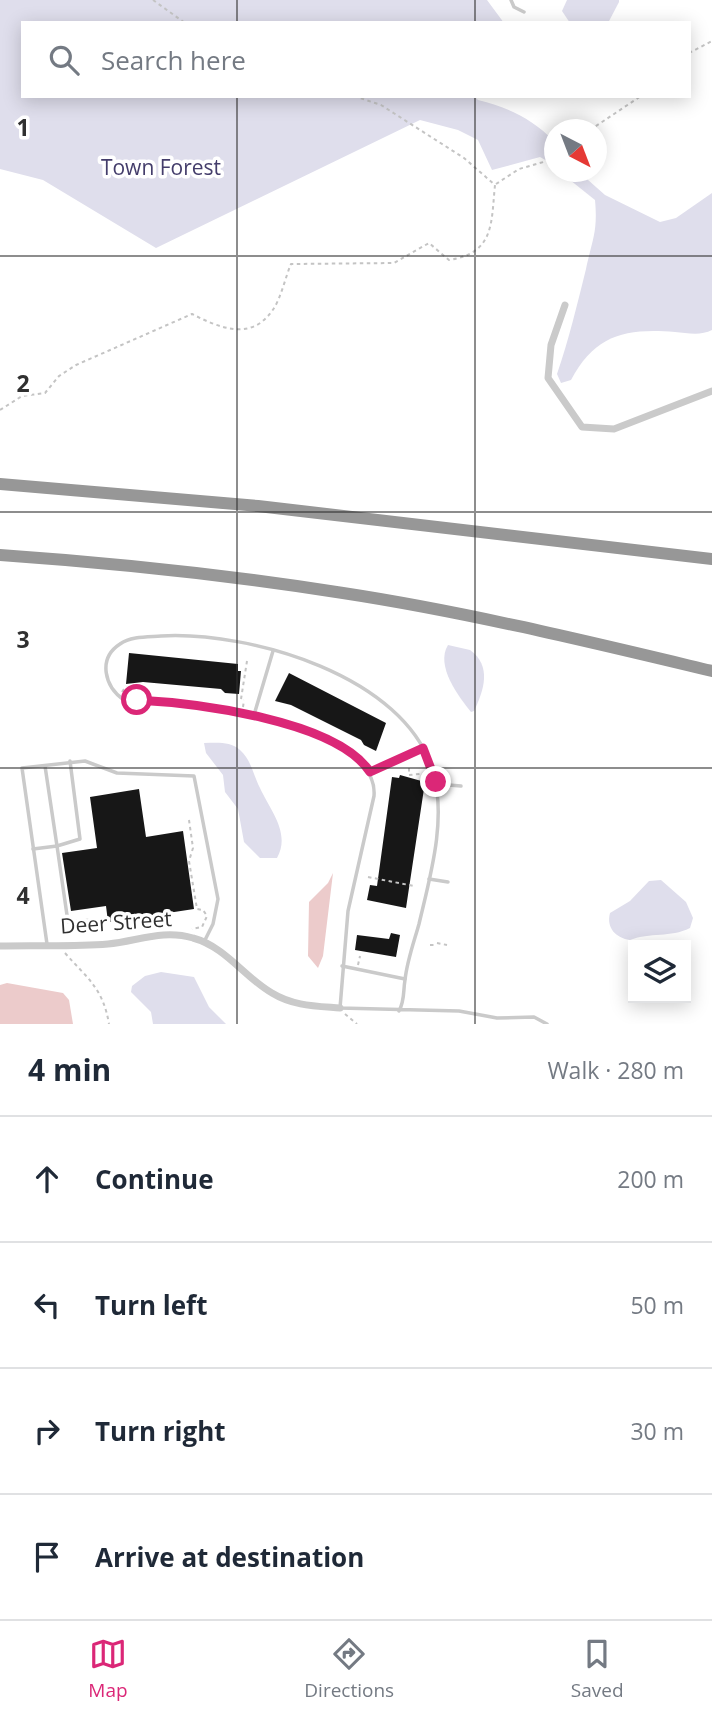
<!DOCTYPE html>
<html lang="en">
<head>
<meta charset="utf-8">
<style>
	body { margin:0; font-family:"Open Sans",sans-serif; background:#f6f6f7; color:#1f2937 }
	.controls { position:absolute; right:21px; bottom:21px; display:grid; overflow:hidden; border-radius:0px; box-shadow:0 4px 18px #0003 }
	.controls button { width:63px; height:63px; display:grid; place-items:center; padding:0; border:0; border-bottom:2px solid #e0e1e3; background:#fff; color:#1f2937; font:35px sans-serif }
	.compass { position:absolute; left:544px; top:119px; width:63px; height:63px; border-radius:50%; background:#fff; box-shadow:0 4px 18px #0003; rotate:138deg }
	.stop { position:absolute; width:21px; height:21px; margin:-16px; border:5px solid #db2777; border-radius:50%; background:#fff }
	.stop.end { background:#db2777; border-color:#fff; box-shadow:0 2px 7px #0008 }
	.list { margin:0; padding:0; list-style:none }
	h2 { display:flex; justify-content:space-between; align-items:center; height:91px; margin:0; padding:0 28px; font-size:30px }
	h2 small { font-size:23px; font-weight:400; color:#747a83 }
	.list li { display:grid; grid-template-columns:46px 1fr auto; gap:21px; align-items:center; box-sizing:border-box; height:126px; padding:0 28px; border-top:2px solid #e0e1e3 }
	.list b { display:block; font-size:26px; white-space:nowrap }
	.list em { font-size:23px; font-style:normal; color:#747a83 }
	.icon { flex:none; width:38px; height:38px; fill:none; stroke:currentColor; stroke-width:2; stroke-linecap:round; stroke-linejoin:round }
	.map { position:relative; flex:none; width:712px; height:1024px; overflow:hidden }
	.search { position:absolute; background:#fff; box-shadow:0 4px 18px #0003; left:21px; right:21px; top:21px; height:77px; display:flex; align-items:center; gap:18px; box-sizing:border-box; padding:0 24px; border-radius:0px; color:#747a83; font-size:26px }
	.sheet { height:595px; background:#fff }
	nav { display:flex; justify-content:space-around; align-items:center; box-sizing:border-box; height:98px; border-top:2px solid #e0e1e3; background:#fff; font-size:19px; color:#747a83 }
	nav a { display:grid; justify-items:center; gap:4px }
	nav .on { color:#db2777 }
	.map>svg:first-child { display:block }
	.green { fill:#dfdeec }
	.water { fill:#eccbcb }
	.building { fill:#171717 }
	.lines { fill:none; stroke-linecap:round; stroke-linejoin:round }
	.path { stroke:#c4c4c4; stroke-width:2; stroke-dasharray:3.5 3.5; stroke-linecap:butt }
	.service { stroke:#cacaca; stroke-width:3.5 }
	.minor { stroke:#cacaca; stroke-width:7 }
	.motorway { stroke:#979797; stroke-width:12 }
	.route { stroke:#db2777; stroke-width:9 }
	.grid { fill:none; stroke:#303030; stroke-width:2; stroke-opacity:0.55 }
	.labels { text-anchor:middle; stroke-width:7; stroke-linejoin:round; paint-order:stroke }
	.park-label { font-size:21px; fill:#443d6b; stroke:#fff }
	.street-label { font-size:21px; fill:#303030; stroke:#fff }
	.grid-label { font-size:23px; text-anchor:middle; font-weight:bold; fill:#303030; stroke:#fff; stroke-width:7; stroke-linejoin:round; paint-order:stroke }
</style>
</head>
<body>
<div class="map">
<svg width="712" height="1024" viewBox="0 0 712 1024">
	<rect width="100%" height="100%" fill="#fff"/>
	<g class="green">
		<path d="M0,0H487L504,23H23V96H474L478,100C509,108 531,118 554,141V165L540,157L492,170L478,140L458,130L420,120L156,248L43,180L0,169Z"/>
		<path d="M567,0H619V2L608,23H570L562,11Z"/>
		<path d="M560,172H579L605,195L660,222L676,218L712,193V330C701,336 687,333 675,332C625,328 595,335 571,380L561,383L557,374C569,339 577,305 586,269C592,240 598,232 595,200Z"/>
		<path d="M448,645L470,650C492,666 484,690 474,711L471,712C459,697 435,666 448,645Z"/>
		<path d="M204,743C217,743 230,741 240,750C252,761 253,775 260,788C270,810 291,833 277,858H260L244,842L238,809L225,792L223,775L206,753Z"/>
		<path d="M661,880L686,902L693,918L690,928C670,938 650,932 630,940C616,938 606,928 610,913L630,901L649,881Z"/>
		<path d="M161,972L194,977L209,1007L226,1024H153L151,1012L131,992L132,986L145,976Z"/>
	</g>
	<g class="water">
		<path d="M333,873L323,956L318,968L308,956L309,902L328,883Z"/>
		<path d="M7,983L63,993L69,1000L73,1024H0V985Z"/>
	</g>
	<g class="building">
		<path d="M129,653L238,664V671H241L239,694L225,693L221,689L143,682L126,684Z"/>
		<path d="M289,673L386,723L376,751L364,745L361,740L291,705L275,701Z"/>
		<path d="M400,775L425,782L406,908L367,900L370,885L377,886L392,777L399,778Z"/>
		<path d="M139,789L146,837L183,831L194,909L108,922L106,906L71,911L62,853L97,848L90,797Z"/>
		<path d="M391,933L400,935L396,957L355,950L357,935L389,939Z"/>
	</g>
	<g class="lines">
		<g class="path">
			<path d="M153,0L185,23"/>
			<path d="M689,53L712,41"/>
			<path d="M590,130L641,96"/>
			<path d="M496,184L519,169L554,159"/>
			<path d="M0,410L22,396L45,393L59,376L76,365L192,314C218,327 250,342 272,311C281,299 285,278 291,264L394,263L429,243L449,260C495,253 491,223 495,185L464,158L381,105L354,96"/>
			<path d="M122,692L126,686"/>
			<path d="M241,699L247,661"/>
			<path d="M243,707L244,700"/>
			<path d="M409,768V775L428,773"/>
			<path d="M189,820L193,848L189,861L197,909L203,910L207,916L202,927L192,929"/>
			<path d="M368,877L414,886"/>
			<path d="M437,943L447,945"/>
			<path d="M430,945H436"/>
			<path d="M65,953C87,978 103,988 109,1024"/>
			<path d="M358,965L360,956"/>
			<path d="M345,1014L357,1024"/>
		</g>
		<g class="service">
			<path d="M511,0L514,7L524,12"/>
			<path d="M254,715L273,651"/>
			<path d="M45,766L57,846L80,839L70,761"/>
			<path d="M370,772L423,748"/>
			<path d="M436,784L461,786"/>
			<path d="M33,849L57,846L68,922L93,920"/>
			<path d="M429,879L448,882"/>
			<path d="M47,944L22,768L85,761L117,773L194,776L218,899L213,924L204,942"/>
			<path d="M342,966L405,979"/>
			<path d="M399,1011C405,1000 403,991 405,980C407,961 414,942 419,924C430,877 447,819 433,772C406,676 250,631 161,636C148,637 131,636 120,644C97,659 105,687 124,700C177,698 380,723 374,796L348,911L340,1008L459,1011L497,1018L534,1017L547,1024"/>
		</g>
		<g class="minor">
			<path d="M565,305L551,345L548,378L582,427L614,429L712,391"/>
			<path d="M0,946C36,945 72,947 108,944C138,941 163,929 193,938C226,947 244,977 272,993C293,1006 316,1006 340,1008"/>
		</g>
		<g class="motorway">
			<path d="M0,484L258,506L712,559"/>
			<path d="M0,555C115,563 229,575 343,593C467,612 590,642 712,671"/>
		</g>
	</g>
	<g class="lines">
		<path class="route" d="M137,700C195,703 336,720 370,772L423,748L436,782"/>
	</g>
	<path class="grid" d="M237,0V23M475,0V23M237,96V1024M475,96V1024M0,256H712M0,512H712M0,768H712"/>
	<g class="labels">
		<g class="park-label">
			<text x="161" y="175">Town Forest</text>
		</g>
		<g class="street-label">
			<text transform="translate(116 923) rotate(-4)" y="7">Deer Street</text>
		</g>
	</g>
	<g class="grid-label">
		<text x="23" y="136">1</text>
		<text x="23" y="392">2</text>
		<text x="23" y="648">3</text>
		<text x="23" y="904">4</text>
	</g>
</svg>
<div class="controls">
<button><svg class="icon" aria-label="layers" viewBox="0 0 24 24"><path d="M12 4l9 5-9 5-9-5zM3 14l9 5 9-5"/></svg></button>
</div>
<svg class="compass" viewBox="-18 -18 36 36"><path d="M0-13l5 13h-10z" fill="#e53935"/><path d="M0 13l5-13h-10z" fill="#747a83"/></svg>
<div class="stop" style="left:137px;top:700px"></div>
<div class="stop end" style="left:436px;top:782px"></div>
<div class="search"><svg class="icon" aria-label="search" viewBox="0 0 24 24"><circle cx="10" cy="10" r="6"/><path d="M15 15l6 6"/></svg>Search here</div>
</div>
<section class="sheet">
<h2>4 min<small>Walk · 280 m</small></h2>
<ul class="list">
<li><svg class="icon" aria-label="ahead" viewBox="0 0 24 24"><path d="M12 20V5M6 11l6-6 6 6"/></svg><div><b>Continue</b></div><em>200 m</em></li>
<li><svg class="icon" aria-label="left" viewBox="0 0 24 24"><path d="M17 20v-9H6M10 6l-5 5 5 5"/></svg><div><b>Turn left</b></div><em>50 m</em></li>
<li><svg class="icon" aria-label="right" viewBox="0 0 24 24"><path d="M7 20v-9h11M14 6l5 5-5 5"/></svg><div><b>Turn right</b></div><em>30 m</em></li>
<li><svg class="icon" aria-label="arrive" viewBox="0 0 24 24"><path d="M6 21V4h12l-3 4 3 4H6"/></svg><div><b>Arrive at destination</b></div></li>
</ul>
</section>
<nav>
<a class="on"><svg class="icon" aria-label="map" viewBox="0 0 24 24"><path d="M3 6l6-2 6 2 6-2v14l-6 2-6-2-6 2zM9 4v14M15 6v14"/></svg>Map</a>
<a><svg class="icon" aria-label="directions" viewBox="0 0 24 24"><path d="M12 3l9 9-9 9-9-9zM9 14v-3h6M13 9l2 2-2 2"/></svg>Directions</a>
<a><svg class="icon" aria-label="saved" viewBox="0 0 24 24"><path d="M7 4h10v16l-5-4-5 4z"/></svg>Saved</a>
</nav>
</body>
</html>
